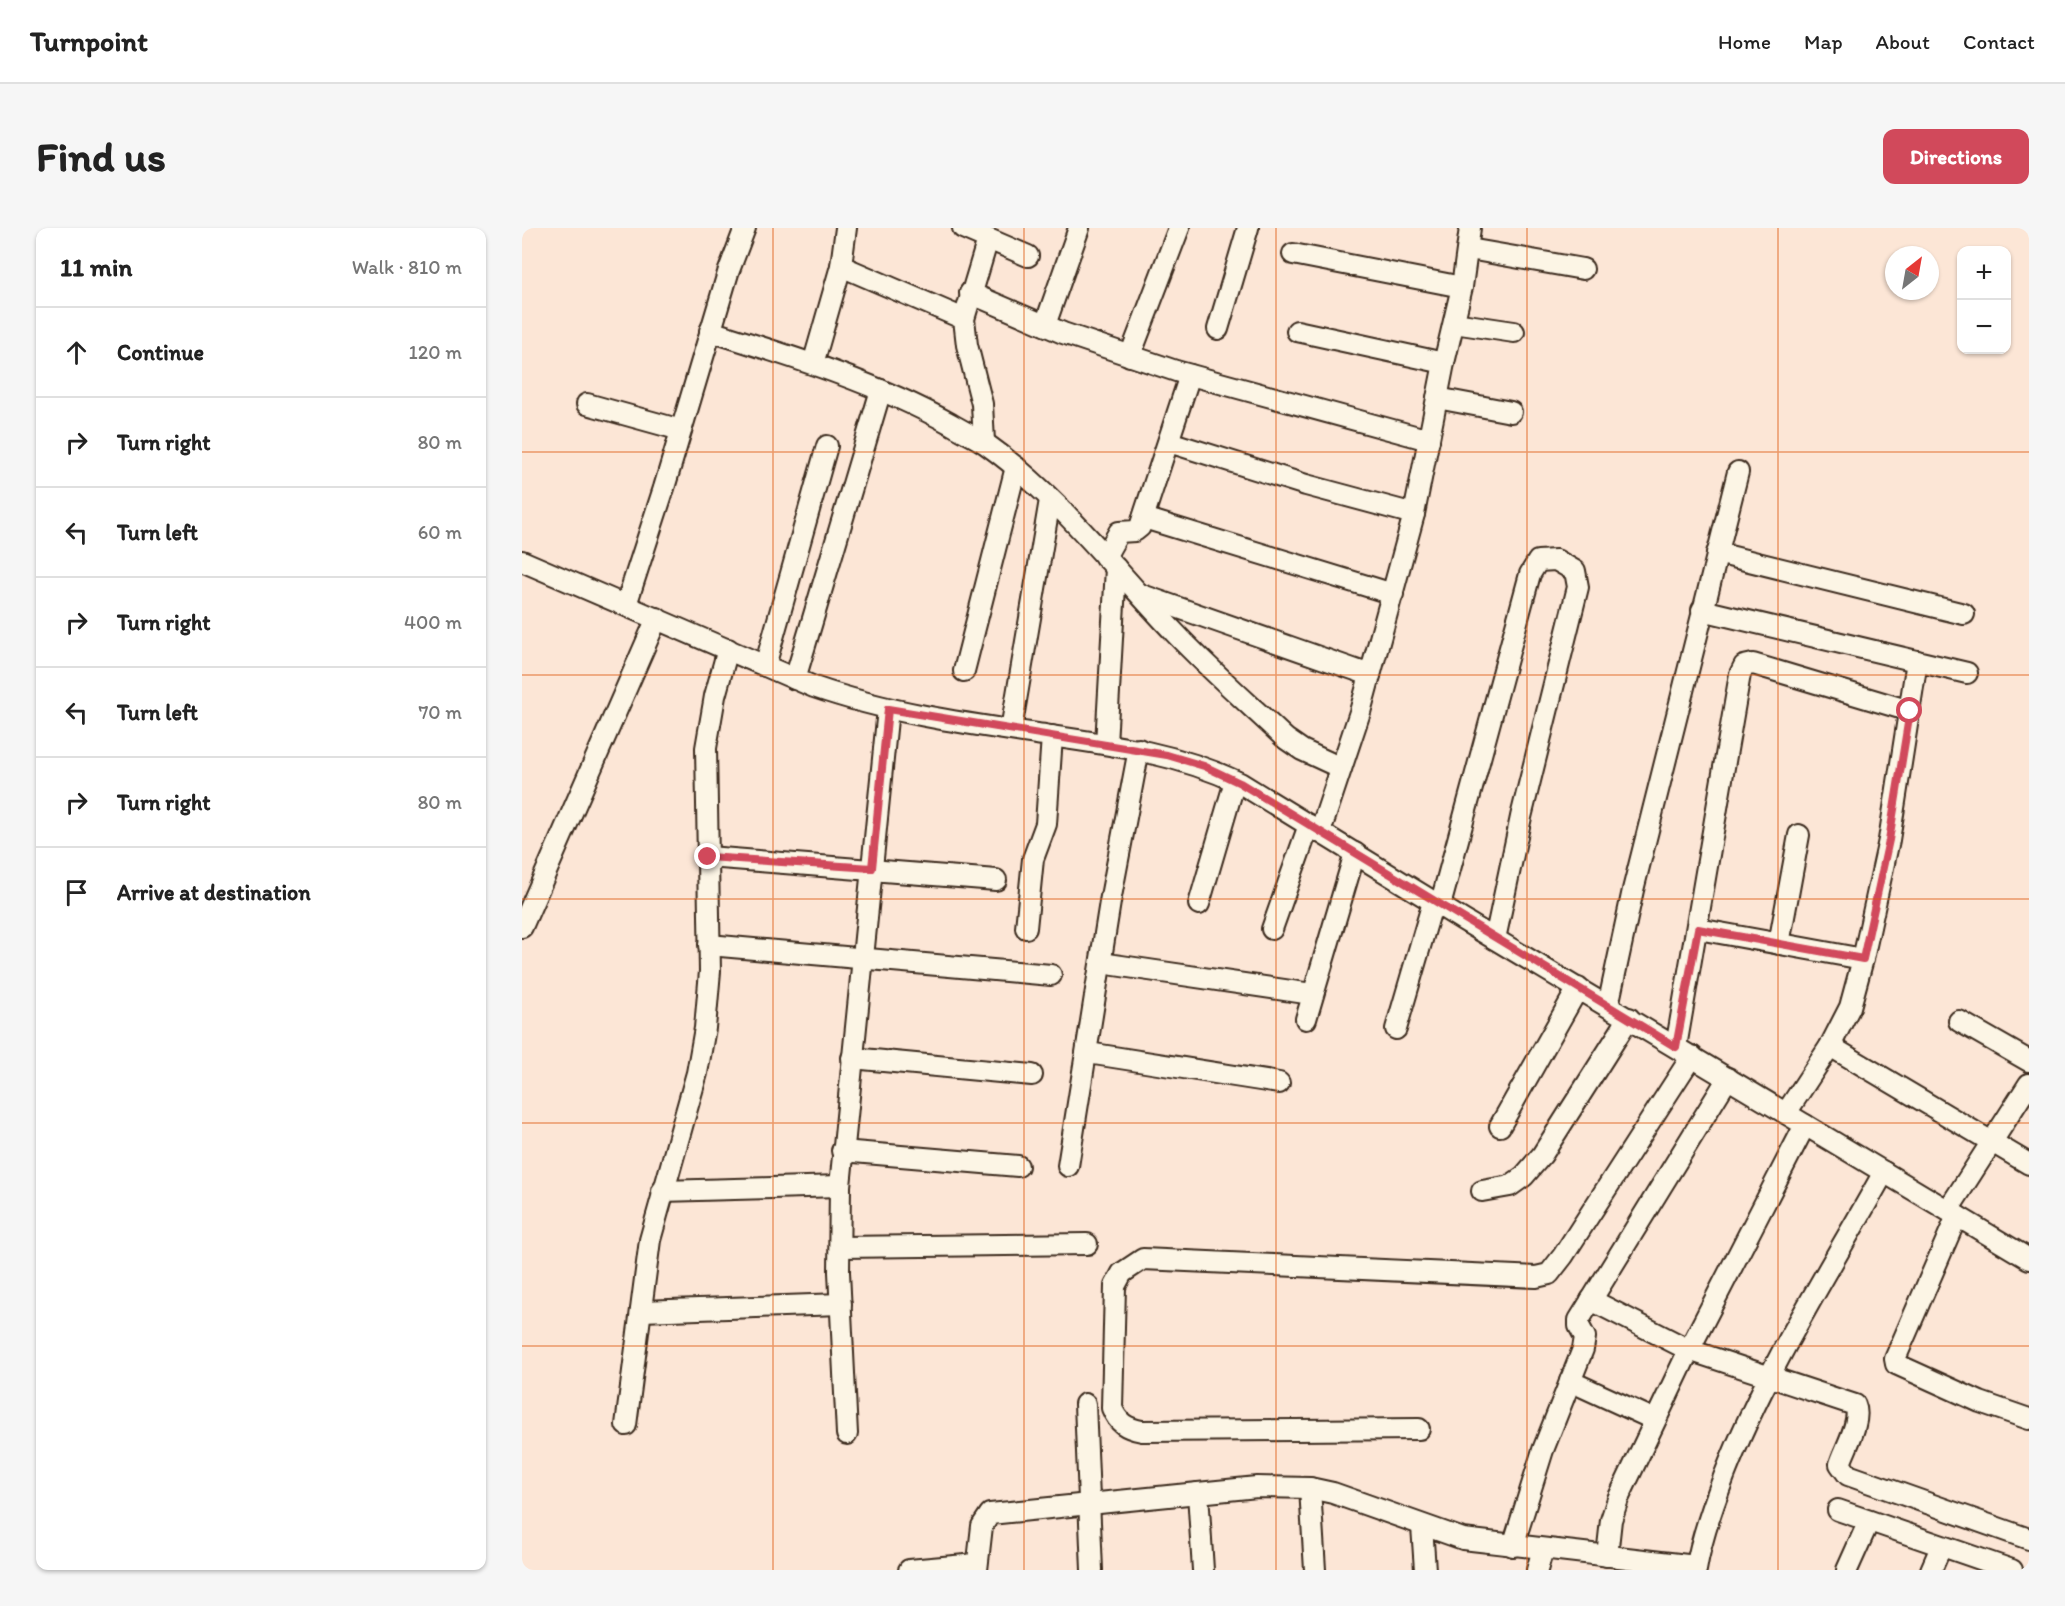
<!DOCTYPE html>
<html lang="en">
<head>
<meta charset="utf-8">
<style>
	body { margin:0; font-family:Itim,sans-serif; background:#f6f6f6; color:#222 }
	.controls { position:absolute; right:18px; top:18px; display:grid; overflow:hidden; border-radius:12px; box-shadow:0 2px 4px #0004 }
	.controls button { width:54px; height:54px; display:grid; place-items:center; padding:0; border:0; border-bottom:2px solid #e0e0e0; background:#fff; color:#222; font:30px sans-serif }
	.compass { position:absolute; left:1363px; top:18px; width:54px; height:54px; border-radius:50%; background:#fff; box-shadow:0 2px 4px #0004; rotate:31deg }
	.stop { position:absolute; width:18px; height:18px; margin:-14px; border:4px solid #d1495b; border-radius:50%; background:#fff }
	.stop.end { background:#d1495b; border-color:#fff; box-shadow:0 2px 6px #0008 }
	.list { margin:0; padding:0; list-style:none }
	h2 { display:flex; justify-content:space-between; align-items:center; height:78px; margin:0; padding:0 24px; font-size:26px }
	h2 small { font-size:20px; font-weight:400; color:#767676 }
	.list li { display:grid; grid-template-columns:39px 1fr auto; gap:18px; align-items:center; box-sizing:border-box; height:90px; padding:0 24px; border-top:2px solid #e0e0e0 }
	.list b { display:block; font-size:22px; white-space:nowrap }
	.list em { font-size:20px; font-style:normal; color:#767676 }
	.icon { flex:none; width:33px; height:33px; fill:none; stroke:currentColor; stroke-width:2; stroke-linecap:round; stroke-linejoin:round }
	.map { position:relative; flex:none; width:1507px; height:1342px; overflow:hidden; border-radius:12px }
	header { display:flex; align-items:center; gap:36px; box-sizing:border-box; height:84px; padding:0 30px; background:#fff; border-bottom:2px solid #e0e0e0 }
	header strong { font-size:28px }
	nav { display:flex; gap:33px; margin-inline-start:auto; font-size:21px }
	.intro { display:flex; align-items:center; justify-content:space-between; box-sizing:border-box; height:144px; padding:0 36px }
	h1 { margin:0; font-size:42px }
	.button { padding:15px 27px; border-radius:12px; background:#d1495b; color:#fff; font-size:21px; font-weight:700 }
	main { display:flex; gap:36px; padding:0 36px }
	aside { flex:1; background:#fff; border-radius:12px; box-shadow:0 2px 4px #0004 }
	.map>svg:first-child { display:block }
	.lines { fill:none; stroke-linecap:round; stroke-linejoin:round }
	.minor-casing { stroke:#3b2a1e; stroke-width:24 }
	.minor { stroke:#fcf5e5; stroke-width:20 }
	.route { stroke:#d1495b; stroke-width:8 }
	.grid { fill:none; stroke:#df570d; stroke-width:1.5; stroke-opacity:0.55 }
</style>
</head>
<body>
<header>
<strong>Turnpoint</strong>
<nav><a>Home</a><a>Map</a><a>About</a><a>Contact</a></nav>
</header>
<div class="intro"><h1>Find us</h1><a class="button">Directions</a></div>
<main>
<aside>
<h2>11 min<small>Walk · 810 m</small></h2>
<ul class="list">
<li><svg class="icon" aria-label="ahead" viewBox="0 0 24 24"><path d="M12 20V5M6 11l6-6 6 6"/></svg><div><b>Continue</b></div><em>120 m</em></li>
<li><svg class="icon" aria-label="right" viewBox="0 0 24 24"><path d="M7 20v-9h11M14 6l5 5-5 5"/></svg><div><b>Turn right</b></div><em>80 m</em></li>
<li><svg class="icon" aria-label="left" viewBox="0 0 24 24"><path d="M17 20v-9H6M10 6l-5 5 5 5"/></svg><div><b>Turn left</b></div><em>60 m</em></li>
<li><svg class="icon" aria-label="right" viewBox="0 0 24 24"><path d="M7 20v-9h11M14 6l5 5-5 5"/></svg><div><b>Turn right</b></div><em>400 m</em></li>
<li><svg class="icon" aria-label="left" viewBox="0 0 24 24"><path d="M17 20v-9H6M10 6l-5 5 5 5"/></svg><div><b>Turn left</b></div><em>70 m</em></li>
<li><svg class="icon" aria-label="right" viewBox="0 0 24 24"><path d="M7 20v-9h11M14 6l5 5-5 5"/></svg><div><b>Turn right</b></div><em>80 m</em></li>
<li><svg class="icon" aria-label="arrive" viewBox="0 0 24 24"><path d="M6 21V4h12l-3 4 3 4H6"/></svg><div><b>Arrive at destination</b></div></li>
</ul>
</aside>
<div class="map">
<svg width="1507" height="1342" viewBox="0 0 1507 1342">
	<rect width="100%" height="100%" fill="#fce6d6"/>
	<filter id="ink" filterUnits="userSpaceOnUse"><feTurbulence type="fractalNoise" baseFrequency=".0167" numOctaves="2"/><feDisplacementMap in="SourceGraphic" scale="12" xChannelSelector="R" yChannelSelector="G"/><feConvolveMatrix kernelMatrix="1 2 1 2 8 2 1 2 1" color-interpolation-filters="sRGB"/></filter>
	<g filter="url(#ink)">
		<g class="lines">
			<g class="minor-casing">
				<g id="minor">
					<path d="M441,0L506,28"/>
					<path d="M947,21L1061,41"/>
					<path d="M771,26L940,59"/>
					<path d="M319,38L442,91"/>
					<path d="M448,65L541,105L654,143L907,212"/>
					<path d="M932,95L992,104"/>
					<path d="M523,97L557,0"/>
					<path d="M696,101L726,0"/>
					<path d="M188,103C271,129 353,154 429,196C440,203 453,208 464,216C536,267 592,341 653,405C688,442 727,476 764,511L780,522L819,540"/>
					<path d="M775,103L922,135"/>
					<path d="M608,128L657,0"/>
					<path d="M291,136L319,38L324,0"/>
					<path d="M915,170L989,184"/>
					<path d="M65,176L159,202"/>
					<path d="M462,214L460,176L445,117L442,91L466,11"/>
					<path d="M647,214L784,257L892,286"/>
					<path d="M622,290L871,366"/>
					<path d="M1195,325L1442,386"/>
					<path d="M583,329L597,304L613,303L618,299L668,147"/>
					<path d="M0,333L292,459C364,484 439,495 515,506C585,516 653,524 718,555L941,692L1507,1031"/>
					<path d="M620,367L848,447"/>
					<path d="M104,377L142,260L206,45L223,0"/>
					<path d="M1180,382L1445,445"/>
					<path d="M243,438L305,218"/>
					<path d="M442,443L494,239"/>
					<path d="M273,451L359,162"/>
					<path d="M489,502L528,272"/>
					<path d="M584,516L594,340"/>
					<path d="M798,604L838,484L892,286L922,135L940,59L948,0"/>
					<path d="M186,629L474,652"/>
					<path d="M677,676L713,553"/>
					<path d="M918,678L1008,346L1016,333L1034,332L1053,343L1056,359L999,589L973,711"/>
					<path d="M0,699L135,390"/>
					<path d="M504,700L511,631L524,596L530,508"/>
					<path d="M750,701L787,597"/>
					<path d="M1176,701L1341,731"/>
					<path d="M1257,716L1277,607"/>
					<path d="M187,717L529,747"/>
					<path d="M579,735L790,766"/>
					<path d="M1086,778L1111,662L1216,244"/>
					<path d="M784,791L833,625"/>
					<path d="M1437,793L1507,833"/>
					<path d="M874,801L911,674"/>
					<path d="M1308,818L1507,936"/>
					<path d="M1154,819L1218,446L1222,438L1231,436L1388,483"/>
					<path d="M566,825L757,855"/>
					<path d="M330,830L510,847"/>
					<path d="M1264,885L1308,818L1328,779L1341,731L1367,612L1395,433"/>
					<path d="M978,898L1056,760"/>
					<path d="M320,923L496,938"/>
					<path d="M546,938L588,674L617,521"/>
					<path d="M140,963L318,958"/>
					<path d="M960,963L988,958L1002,948L1020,927L1107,790"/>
					<path d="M1426,982L1507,856"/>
					<path d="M1435,988L1373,1131L1374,1136L1458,1174L1507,1191"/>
					<path d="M318,1019L565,1016"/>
					<path d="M1069,1072L1167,1122L1333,1177C1340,1193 1323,1220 1318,1236L1326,1247L1507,1311"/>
					<path d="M119,1083L319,1076"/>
					<path d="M1048,1153L1133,1192"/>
					<path d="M563,1176L570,1342"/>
					<path d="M104,1197L128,1012L175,845L183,800L188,743L184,520L193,468L206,421"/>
					<path d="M897,1201L620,1203C604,1200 596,1195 590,1180L593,1058L600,1045L621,1031L1014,1049L1027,1046L1041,1028L1170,828"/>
					<path d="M325,1206L317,1044L318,958L366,481"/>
					<path d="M788,1260L793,1342"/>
					<path d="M676,1265L681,1342"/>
					<path d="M1316,1282L1490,1342"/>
					<path d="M900,1298L903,1342"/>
					<path d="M991,1318L1021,1222L1061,1121L1063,1109L1057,1098V1092L1206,850"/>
					<path d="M1085,1328L1089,1292L1096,1271L1167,1122L1283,897"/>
					<path d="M387,1342L455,1336"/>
					<path d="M455,1342L460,1298L468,1286L735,1259L788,1260L811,1265L941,1311L1174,1338"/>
					<path d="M1015,1342L1021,1321"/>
					<path d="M1174,1342C1179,1310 1191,1277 1203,1246C1244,1141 1307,1043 1362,944"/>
					<path d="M1325,1342L1347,1293"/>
					<path d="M1409,1342L1419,1319"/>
				</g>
			</g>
			<use href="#minor" class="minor"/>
		</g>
	</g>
	<g class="lines" filter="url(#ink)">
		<path class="route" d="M186,629L350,640L366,481L645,527L682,538L718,555L1154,819L1176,701L1341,731L1367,612L1388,483"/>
	</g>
	<path class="grid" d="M251,0V1342M502,0V1342M754,0V1342M1005,0V1342M1256,0V1342M0,224H1507M0,447H1507M0,671H1507M0,895H1507M0,1118H1507"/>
</svg>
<div class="controls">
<button>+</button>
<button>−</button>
</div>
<svg class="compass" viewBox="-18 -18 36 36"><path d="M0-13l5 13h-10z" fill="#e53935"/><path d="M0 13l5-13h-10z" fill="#767676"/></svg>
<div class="stop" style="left:1388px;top:483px"></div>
<div class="stop end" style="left:186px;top:629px"></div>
</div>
</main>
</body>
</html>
